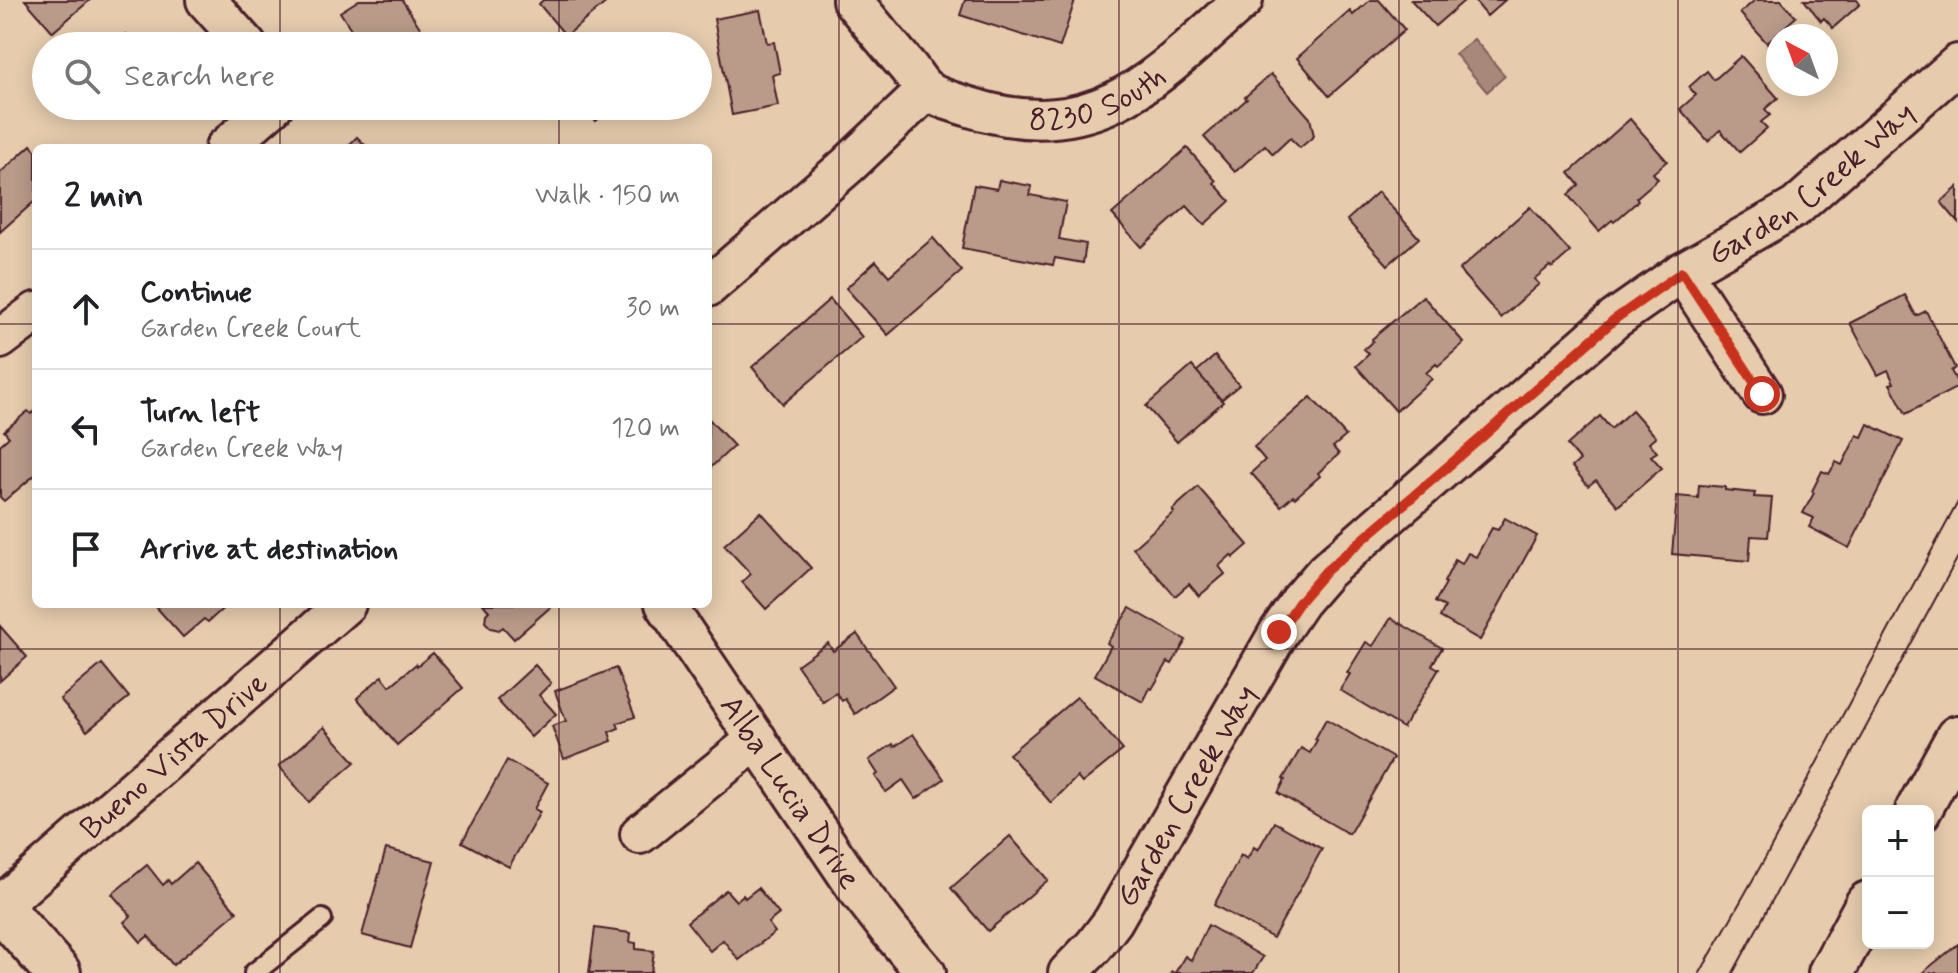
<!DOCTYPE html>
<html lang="en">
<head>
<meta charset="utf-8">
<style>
	body { margin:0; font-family:Mynerve,sans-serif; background:#f2f2f2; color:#202124 }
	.controls { position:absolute; right:24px; bottom:24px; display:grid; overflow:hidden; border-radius:12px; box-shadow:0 4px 20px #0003 }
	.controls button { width:72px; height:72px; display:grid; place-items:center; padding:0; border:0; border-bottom:2px solid #e0e0e0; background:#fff; color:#202124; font:40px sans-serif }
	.compass { position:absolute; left:1766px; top:24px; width:72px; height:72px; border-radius:50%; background:#fff; box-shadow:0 4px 20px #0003; rotate:319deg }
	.stop { position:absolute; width:24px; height:24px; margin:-18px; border:6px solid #c8321e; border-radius:50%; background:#fff }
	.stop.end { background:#c8321e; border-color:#fff; box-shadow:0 2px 8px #0008 }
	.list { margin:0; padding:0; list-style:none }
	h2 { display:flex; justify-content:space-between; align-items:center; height:104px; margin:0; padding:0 32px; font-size:34px }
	h2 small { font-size:26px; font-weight:400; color:#757577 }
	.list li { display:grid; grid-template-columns:52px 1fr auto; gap:24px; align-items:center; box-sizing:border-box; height:120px; padding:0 32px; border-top:2px solid #e0e0e0 }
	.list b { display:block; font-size:30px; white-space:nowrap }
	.list p { margin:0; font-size:26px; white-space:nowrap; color:#757577 }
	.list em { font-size:26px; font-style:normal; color:#757577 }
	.icon { flex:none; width:44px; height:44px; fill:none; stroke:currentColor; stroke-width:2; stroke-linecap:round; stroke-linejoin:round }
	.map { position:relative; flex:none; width:1958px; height:973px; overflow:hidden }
	.search { position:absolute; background:#fff; box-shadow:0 4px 20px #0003; left:32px; top:32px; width:680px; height:88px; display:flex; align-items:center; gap:20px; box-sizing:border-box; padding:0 28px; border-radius:44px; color:#757577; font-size:30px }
	.panel { position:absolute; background:#fff; box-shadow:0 4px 20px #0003; left:32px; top:144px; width:680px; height:464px; border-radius:12px }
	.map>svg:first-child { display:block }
	.water { fill:#a8887a; stroke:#825e5a; stroke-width:2 }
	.building { fill:#ba9b89; stroke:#4a1f2b; stroke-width:2 }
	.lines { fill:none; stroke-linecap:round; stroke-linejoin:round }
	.service-casing { stroke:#4a1f2b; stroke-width:24 }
	.minor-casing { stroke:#4a1f2b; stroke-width:44 }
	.tertiary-casing { stroke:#4a1f2b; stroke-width:50 }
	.secondary-casing { stroke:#4a1f2b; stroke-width:50 }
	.service { stroke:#e6ccad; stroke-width:18 }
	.minor { stroke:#e6ccad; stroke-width:38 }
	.tertiary { stroke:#e6ccad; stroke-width:44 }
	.secondary { stroke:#e6ccad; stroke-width:44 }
	.tram { stroke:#4a1f2b; stroke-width:2 }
	.route { stroke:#c8321e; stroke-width:10 }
	.grid { fill:none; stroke:#4a1f2b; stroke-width:2; stroke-opacity:0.55 }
	.labels { text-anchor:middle; stroke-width:7; stroke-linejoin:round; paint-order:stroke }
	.street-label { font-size:32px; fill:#4a1f2b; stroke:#e6ccad }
</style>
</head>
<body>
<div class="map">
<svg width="1958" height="973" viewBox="0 0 1958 973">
	<rect width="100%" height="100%" fill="#e6ccad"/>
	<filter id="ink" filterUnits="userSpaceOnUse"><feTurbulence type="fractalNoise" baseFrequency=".0125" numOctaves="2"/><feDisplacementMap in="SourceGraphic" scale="16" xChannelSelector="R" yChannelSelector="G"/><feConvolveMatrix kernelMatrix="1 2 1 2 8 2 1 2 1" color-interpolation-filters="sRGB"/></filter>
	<g filter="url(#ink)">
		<path class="water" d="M1474,39L1505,76L1487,92L1455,54Z"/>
		<g class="building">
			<path d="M25,0H90L53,32Z"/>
			<path d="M359,0H402L432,46H370L375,42L370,33L358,40L340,12Z"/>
			<path d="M543,0H609L566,36L539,4Z"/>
			<path d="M965,0H1075L1060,47L960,15Z"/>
			<path d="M1370,0H1379L1405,30L1329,96L1297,58L1350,11L1353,15Z"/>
			<path d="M1411,0H1465L1435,26Z"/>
			<path d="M1474,0H1505L1487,16Z"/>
			<path d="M1755,0H1781L1796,17L1767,43L1740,13Z"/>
			<path d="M1804,0H1857L1860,4L1833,28L1824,18L1821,21Z"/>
			<path d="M760,10L767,43L774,42L780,73L772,75L778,106L732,115L714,19Z"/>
			<path d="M126,34L137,46H112Z"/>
			<path d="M1741,56L1778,98L1765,109L1770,115L1761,122L1767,128L1740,152L1720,130L1708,141L1680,109L1696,95L1689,87L1707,71L1714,80Z"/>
			<path d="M1271,74L1310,118L1314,136L1300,148L1290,138L1273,154L1265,145L1235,172L1204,137L1247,99L1245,97Z"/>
			<path d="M582,106H613L596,121Z"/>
			<path d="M1630,119L1667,161L1653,173L1658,179L1636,198L1638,201L1614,222L1612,220L1599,231L1568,195L1579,185L1569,173Z"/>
			<path d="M357,137L368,148H346Z"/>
			<path d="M31,145L36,151V200L0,232V173Z"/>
			<path d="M1187,148L1216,181L1214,183L1230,201L1204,225L1187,206L1141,247L1112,214Z"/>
			<path d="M999,180L1031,186L1030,195L1066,202L1059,239L1086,244L1083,263L1055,258L1053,265L962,248L974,185L997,189Z"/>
			<path d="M1958,187V222L1941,202Z"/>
			<path d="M1378,192L1419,238L1388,265L1347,220Z"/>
			<path d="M1530,207L1570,252L1552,268L1550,266L1534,279L1539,284L1501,318L1459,270Z"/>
			<path d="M933,238L962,271L888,335L846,288L876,261L889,276Z"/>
			<path d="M1905,295L1916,316L1926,311L1955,368L1951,371L1958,384V387L1906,414L1890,384L1894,383L1888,370L1878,375L1850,323Z"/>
			<path d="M1423,296L1464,343L1438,366L1436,364L1426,373L1432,379L1396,411L1356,366L1369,354L1364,349L1373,341L1372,339Z"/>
			<path d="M830,299L862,337L783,404L752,367Z"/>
			<path d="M1215,356L1239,385L1221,400L1196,372Z"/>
			<path d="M1192,366L1223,402L1177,442L1146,406Z"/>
			<path d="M1311,397L1346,436L1333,447L1339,454L1318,473L1320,476L1295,498L1293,496L1281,506L1251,473L1265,460L1254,447Z"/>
			<path d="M36,410V474L4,501L0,497V445L9,437L4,431L28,411L31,414Z"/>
			<path d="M1632,410L1656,437L1649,443L1657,452L1651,456L1662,468L1618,506L1596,480L1588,486L1572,467L1580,460L1567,445L1600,416L1611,429Z"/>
			<path d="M708,418L734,446L708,470Z"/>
			<path d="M1868,424L1903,441L1849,548L1809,527L1814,518L1803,513L1814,493L1812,491L1822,471L1829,474L1836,462L1842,465L1857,435L1862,437Z"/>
			<path d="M1699,485L1725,487V490L1755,493L1754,497L1772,498L1768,537L1751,536L1749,561L1672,554L1677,496L1698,498Z"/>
			<path d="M1198,487L1248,545L1233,558L1231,555L1219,566L1225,574L1199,596L1189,584L1175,596L1133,548L1174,512L1172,510Z"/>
			<path d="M761,512L811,568L766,609L742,582L751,574L724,545Z"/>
			<path d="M1505,518L1537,536L1480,640L1440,617L1445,607L1435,602L1446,583L1444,582L1455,560L1462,564L1468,553L1476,557L1492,528L1498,530Z"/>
			<path d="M160,604H228L208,622L204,619L183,637L156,607Z"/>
			<path d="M483,604H554L514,639L503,627L499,630L491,628L485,622L486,614L489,611Z"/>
			<path d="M1130,608L1186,640L1172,664L1168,662L1152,689L1150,688L1143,702L1095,675L1111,646L1107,643Z"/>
			<path d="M1391,618L1442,648L1432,665L1439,669L1403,728L1340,690L1350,674L1347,673L1366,642L1373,646Z"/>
			<path d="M0,626L27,657L0,681Z"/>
			<path d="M857,634L894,686L855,714L845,699L842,701L836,693L823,702L797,665L828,643L833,651Z"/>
			<path d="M433,653L463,688L397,745L357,698L382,676L390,686L416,664L417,666Z"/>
			<path d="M102,664L129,697L87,731L60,699Z"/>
			<path d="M535,665L551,683L539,695L556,714L531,737L497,700Z"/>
			<path d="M616,668L635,717L617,723L619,728L609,732L612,741L564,759L552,726L566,721L555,691Z"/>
			<path d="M1077,697L1123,750L1082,783L1077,777L1051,803L1009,754Z"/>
			<path d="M1326,719L1393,758L1349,834L1278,793L1285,780L1283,779L1301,748L1310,753L1317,740L1315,739Z"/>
			<path d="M324,727L355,762L309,802L279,766Z"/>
			<path d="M913,734L944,779L916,799L903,780L886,792L875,776L878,774L869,760L893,744L894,747Z"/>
			<path d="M507,760L548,783L534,809L540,812L509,867L462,842Z"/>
			<path d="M1274,822L1322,849L1273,938L1214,905L1241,855L1247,859L1254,847L1258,850Z"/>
			<path d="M1010,836L1048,880L988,931L951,888Z"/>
			<path d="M386,849L434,861L410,948L362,935Z"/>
			<path d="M195,863L237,912L173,965L148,936L141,942L124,922L131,916L112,894L147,865L163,885L168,880L171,884Z"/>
			<path d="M758,888L779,914L768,923L775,932L739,960L723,940L710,951L687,922L726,890L736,901L743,895L745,898Z"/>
			<path d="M1208,925L1263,957L1253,973H1171L1172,972L1175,973L1185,956L1191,960Z"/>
			<path d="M595,928L631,933L630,942L636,943V949L654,951L651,973H589Z"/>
			<path d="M1958,944V973H1922Z"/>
		</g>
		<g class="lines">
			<g class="service-casing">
				<path id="service" d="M254,973L322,919"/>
			</g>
			<g class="minor-casing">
				<g id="minor">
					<path d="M206,0L247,46"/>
					<path id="s1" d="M852,0C870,22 888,44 907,66C913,73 919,84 926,90C936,98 970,107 983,111C1103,143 1161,72 1243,0"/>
					<path d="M225,148L273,106"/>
					<path d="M1682,272L1762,394"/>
					<path d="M708,287L848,165L927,90"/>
					<path d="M0,339L36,312"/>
					<path id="s2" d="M665,604L855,886L890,931L926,973"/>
					<path d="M640,834L757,739"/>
					<path id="s3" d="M0,906L346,604"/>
					<path id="s4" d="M1068,973L1094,946L1113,921L1279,632L1300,601L1326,571L1615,319L1682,272L1796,207L1958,64"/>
				</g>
			</g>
			<g class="tertiary-casing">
				<g id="tertiary">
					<path d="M1918,811L1958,738"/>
					<path d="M1831,973L1868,904"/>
				</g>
			</g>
			<g class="secondary-casing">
				<path id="secondary" d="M0,907L58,973"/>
			</g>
			<use href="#service" class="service"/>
			<use href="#minor" class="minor"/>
			<use href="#tertiary" class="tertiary"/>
			<use href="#secondary" class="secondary"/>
			<g class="tram">
				<path d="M1700,973L1768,853L1958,502"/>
				<path d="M1733,973L1958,557"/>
			</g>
		</g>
	</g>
	<g class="lines" filter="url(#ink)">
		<path class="route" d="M1279,632L1300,601L1326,571L1481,438L1615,319L1682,272L1762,394"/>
	</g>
	<path class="grid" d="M280,0V46M559,0V46M839,0V973M1119,0V973M1399,0V973M1678,0V973M280,106V148M559,106V148M0,324H36M708,324H1958M280,604V973M559,604V973M0,649H1958"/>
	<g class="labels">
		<g class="street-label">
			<text dy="11" stroke="none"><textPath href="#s1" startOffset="296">8230 South</textPath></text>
			<text dy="11" stroke="none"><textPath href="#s4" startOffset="1102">Garden Creek Way</textPath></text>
			<text dy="11" stroke="none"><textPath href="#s3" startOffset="230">Bueno Vista Drive</textPath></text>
			<text dy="11" stroke="none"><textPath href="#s2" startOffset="226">Alba Lucia Drive</textPath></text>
			<text dy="11" stroke="none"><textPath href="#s4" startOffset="214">Garden Creek Way</textPath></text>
		</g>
	</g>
</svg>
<div class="controls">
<button>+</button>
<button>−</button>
</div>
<svg class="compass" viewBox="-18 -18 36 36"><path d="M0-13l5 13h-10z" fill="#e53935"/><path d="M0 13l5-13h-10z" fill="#757577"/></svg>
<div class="stop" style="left:1762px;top:394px"></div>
<div class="stop end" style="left:1279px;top:632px"></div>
<div class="search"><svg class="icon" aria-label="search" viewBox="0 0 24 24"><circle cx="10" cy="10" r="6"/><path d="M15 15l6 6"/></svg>Search here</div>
<section class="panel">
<h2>2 min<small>Walk · 150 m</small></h2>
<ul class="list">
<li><svg class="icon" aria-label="ahead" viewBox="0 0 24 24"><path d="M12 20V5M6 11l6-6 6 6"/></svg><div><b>Continue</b><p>Garden Creek Court</p></div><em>30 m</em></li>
<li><svg class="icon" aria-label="left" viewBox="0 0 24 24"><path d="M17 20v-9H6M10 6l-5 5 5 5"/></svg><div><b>Turn left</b><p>Garden Creek Way</p></div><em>120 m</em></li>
<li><svg class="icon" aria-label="arrive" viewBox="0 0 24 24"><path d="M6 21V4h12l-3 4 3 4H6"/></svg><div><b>Arrive at destination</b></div></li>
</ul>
</section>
</div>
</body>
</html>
